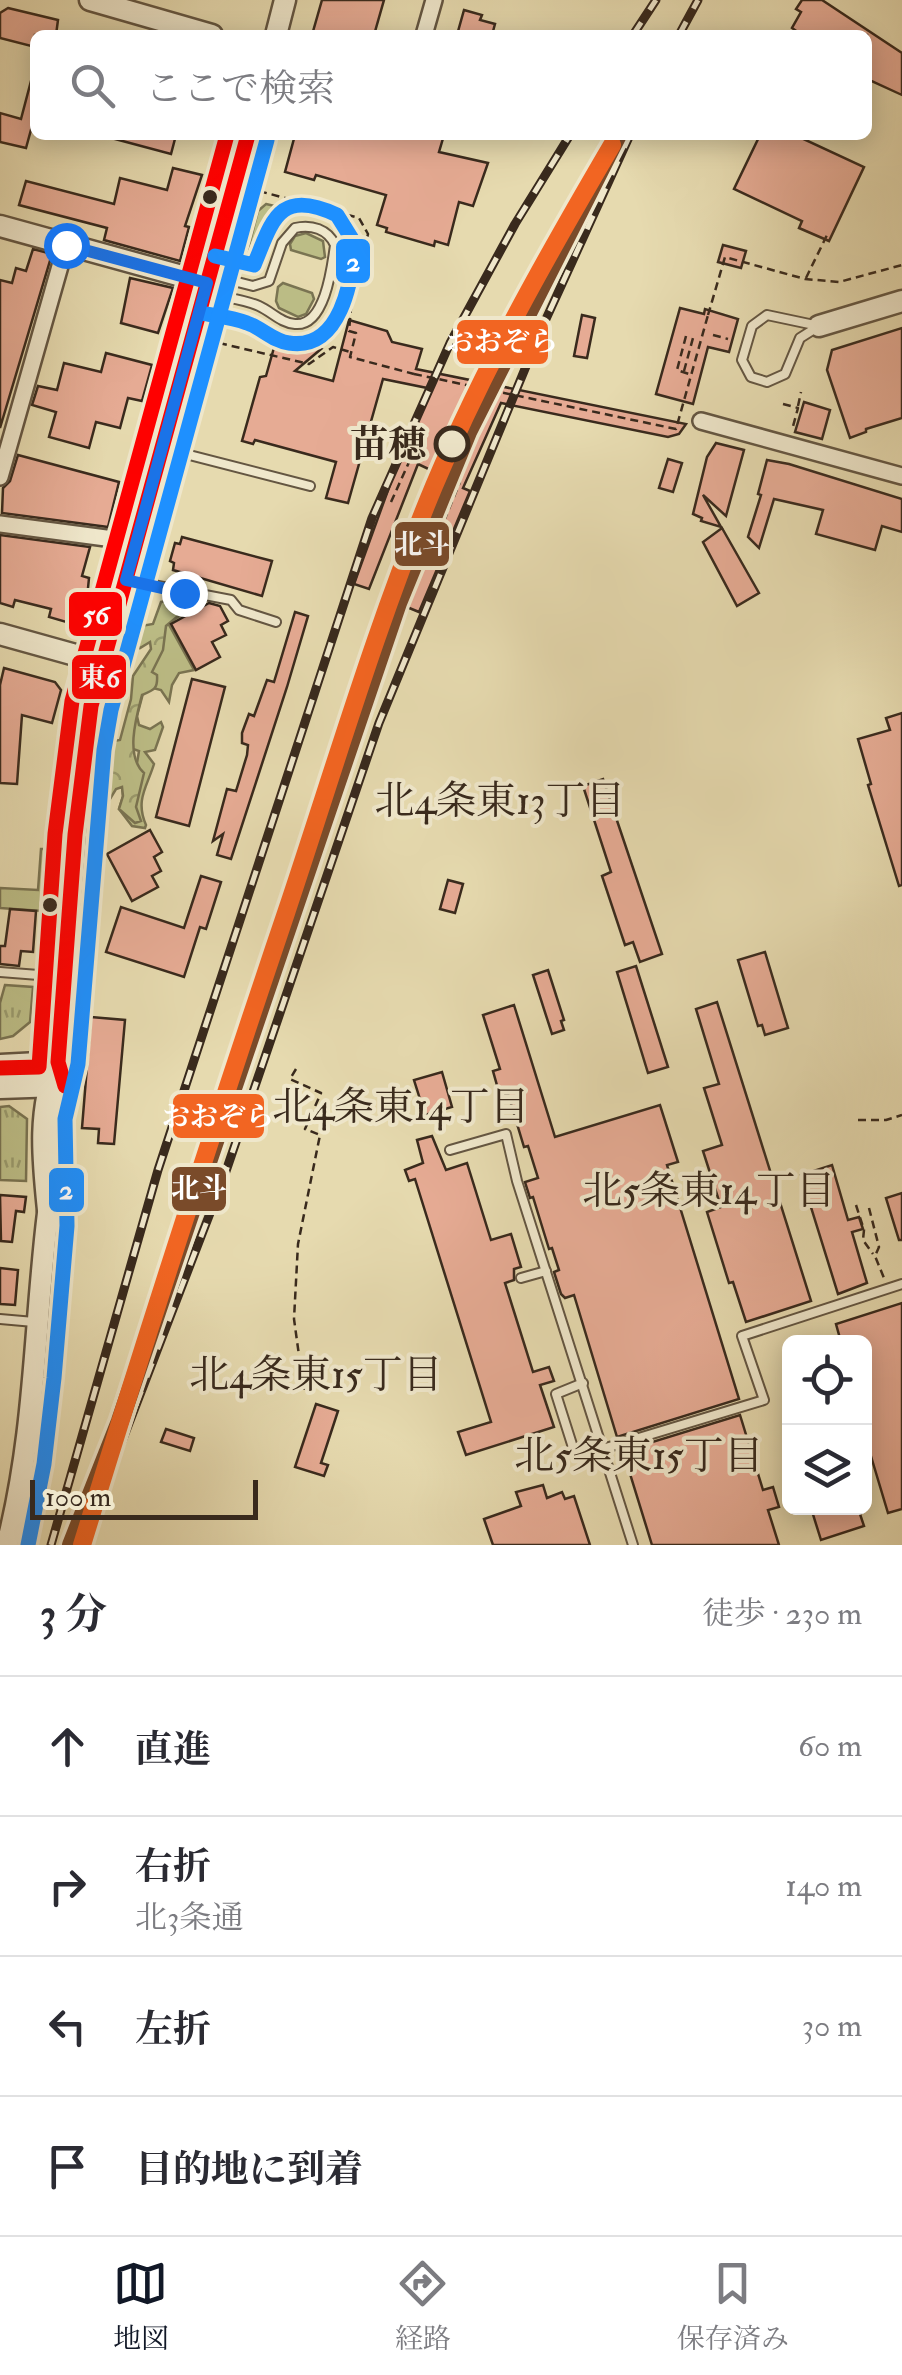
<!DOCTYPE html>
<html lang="ja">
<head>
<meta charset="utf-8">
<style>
	body { margin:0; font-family:"IM FELL Double Pica","Noto Serif JP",serif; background:#f7f7f7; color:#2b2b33 }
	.controls { position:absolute; right:30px; bottom:30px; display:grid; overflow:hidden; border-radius:15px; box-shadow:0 5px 25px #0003 }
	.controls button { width:90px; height:90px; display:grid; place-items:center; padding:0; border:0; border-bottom:2px solid #e1e1e2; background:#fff; color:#2b2b33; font:50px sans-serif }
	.scale { position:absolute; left:30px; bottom:25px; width:228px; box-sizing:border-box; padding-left:10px; border:5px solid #392a1d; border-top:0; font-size:28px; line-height:35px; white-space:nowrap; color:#392a1d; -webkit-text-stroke:8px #efe7cb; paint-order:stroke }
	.stop { position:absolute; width:30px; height:30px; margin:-22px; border:8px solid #1a73e8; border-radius:50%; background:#fff }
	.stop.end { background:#1a73e8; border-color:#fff; box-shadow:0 2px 10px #0008 }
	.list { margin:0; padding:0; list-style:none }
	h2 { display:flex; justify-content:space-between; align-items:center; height:130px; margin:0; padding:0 40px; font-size:42px }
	h2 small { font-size:32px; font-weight:400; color:#7c7c81 }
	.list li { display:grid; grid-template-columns:65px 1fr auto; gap:30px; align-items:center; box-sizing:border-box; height:140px; padding:0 40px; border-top:2px solid #e1e1e2 }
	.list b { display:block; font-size:38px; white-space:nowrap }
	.list p { margin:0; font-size:32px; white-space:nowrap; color:#7c7c81 }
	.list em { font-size:32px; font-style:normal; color:#7c7c81 }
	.icon { flex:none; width:55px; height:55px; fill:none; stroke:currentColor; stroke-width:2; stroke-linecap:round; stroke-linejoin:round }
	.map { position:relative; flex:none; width:902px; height:1545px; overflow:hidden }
	.search { position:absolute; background:#fff; box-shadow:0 5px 25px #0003; left:30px; right:30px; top:30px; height:110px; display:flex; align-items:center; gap:25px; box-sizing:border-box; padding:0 35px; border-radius:15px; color:#7c7c81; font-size:38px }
	.sheet { height:690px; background:#fff }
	nav { display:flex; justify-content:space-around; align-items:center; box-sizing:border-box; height:140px; border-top:2px solid #e1e1e2; background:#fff; font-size:28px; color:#7c7c81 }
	nav a { display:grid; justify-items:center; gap:5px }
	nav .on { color:#111827 }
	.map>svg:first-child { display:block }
	.green { fill:#bcbd86; stroke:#7a7452; stroke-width:2.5 }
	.forest { fill:url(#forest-crowns); stroke:#7a7452; stroke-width:2.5 }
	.park { fill:url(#park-tufts); stroke:#7a7452; stroke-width:2.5 }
	.building { fill:#e6ab94; stroke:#392a1d; stroke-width:2.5 }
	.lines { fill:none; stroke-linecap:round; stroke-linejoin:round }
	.service-casing { stroke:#645642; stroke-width:12 }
	.minor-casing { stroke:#645642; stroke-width:20 }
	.tertiary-casing { stroke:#645642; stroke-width:25 }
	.path { stroke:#392a1d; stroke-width:2.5; stroke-dasharray:8 5; stroke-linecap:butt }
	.service { stroke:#efe7cb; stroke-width:8 }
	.minor { stroke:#efe7cb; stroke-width:15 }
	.tertiary { stroke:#efe7cb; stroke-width:20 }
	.rail-casing { stroke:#392a1d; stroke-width:9 }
	.rail { stroke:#efe7cb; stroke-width:5; stroke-dasharray:15; stroke-linecap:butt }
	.path-bridge { stroke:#392a1d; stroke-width:2.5; stroke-dasharray:8 5; stroke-linecap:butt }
	.bus-1-casing { stroke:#efe7cb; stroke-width:22 }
	.bus-2-casing { stroke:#efe7cb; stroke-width:22 }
	.bus-3-casing { stroke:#efe7cb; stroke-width:22 }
	.bus-1 { stroke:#f00; stroke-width:15 }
	.bus-2 { stroke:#1e90ff; stroke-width:15 }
	.bus-3 { stroke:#f00; stroke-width:15 }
	.rail-1-casing { stroke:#efe7cb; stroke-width:25 }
	.rail-2-casing { stroke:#efe7cb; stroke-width:25 }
	.rail-1 { stroke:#7a4b2a; stroke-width:18 }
	.rail-2 { stroke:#f26522; stroke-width:18 }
	.route { stroke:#1a73e8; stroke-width:12 }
	.bus-dot { fill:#392a1d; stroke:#efe7cb; stroke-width:4 }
	.stop-dot { fill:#efe7cb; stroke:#392a1d; stroke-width:5 }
	.labels { text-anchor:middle; stroke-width:8; stroke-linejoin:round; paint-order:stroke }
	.stop-label { font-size:38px; font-weight:bold; fill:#392a1d; stroke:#efe7cb; text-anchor:end }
	.neighbourhood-label { font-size:40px; fill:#392a1d; stroke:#efe7cb }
	.line-badge { stroke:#efe7cb; stroke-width:4 }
	.badge-label { font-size:28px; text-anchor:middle; font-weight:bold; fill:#fff }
</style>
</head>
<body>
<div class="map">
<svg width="902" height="1545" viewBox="0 0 902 1545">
	<defs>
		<pattern id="forest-crowns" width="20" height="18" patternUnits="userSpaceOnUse" patternTransform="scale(2.5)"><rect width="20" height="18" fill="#bcbd86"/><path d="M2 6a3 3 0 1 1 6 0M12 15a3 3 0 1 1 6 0" fill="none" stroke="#9a9a6d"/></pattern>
		<pattern id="park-tufts" width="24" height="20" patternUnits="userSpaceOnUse" patternTransform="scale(2.5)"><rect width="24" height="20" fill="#bcbd86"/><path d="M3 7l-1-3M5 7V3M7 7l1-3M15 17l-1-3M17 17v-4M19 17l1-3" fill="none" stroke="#9a9a6d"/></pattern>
	</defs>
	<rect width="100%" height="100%" fill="#e6daaf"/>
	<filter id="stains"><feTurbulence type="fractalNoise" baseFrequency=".002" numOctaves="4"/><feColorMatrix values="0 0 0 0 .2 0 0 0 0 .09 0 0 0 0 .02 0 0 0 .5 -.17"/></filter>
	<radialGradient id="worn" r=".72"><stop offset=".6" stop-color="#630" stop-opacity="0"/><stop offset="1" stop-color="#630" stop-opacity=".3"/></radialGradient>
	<g class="green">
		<path d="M266,204L275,206L277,213L266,229L257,264L251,268L245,261L258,211Z"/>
		<path d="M306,233L323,241L325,257L321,259L291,250L290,244L295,236Z"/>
		<path d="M283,283L312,293L314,299L306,314L298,317L279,308L276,301L278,287Z"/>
		<path d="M166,604L195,607L168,623L194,670L179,673L172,685L169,702L161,690L145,686L137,716L139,725L150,729L161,722L163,727L155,750L145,752L154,764C147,787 135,800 146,825L145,828L132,826L119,809L123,796L122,786L137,763L139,751L125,746Z"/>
		<path d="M41,849H48L42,911L0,908V888L38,890Z"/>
	</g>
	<path class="forest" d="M169,601L184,605L178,616L166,626L163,650L152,672L157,675C158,689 154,690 142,695C136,718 125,756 144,773L136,807L141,821L135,823L119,809L123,796L122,787L116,789L110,799L102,793L100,780L108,742L120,740L131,699L133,676L151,649L150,642L140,648L136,643L141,626L153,624L161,602Z"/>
	<g class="park">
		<path d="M5,985L33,987L30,1022L13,1036L0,1039V1003Z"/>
		<path d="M9,1106L27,1119L26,1181L0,1180V1107Z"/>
	</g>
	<g class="building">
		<path d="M322,0H384L374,35H312Z"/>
		<path d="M802,0H822L902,53V95L867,79V35H802L792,28L801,12L796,9Z"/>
		<path d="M8,8L58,20L56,35H35V47L0,38V13Z"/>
		<path d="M464,10L482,15L480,20L495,24L492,35H457Z"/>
		<path d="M31,81H35V115L26,148L0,142V113L21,119Z"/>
		<path d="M115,135H176L171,154L115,139Z"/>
		<path d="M295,135H444L439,152L488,163L473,206L459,202L448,245L435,241L434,246L386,232L387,228L377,225L386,195L316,175L314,180L285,172Z"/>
		<path d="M760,135H795L864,167L829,241L799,228L802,221L734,189Z"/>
		<path d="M173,168L202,175L185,226L189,227L180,261L104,240L107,228L19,205L26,181L114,204L120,178L167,190Z"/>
		<path d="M723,245L746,251L741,268L718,262Z"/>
		<path d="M33,249L52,254L0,428V280L12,283L16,268L26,271Z"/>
		<path d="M130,278L173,288L158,333L121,323Z"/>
		<path d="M680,308L704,314L705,309L738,319L729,352L708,347L693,404L656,394Z"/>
		<path d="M582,315L595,318L587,358L574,356Z"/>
		<path d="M349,320L387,331L392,342L422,349L416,369L686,424L679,434L668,437L501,403L463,488L470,491L419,612L402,605L452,480L418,464L369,589L354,584L395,471L432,389L383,379L348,503L326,498L336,462L255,440L253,444L242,441L260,377L266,376L277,337L321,349L295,371L333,381Z"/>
		<path d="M902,328V418L866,429V432L850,438L827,370L832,350Z"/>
		<path d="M106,353L152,365L142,401L128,398L120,428L96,422L89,448L49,437L56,412L32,405L38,386L57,390L64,363L101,372Z"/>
		<path d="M804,402L830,410L822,439L795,432Z"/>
		<path d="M716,443L744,450L726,516L703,495L721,527L701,521L702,518L693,514L707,457Z"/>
		<path d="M18,455L119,482L108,527L2,513L3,488L10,481Z"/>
		<path d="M668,459L682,463L673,492L659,488Z"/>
		<path d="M767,460L789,464L902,499V532L882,526L875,550L816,534L823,510L774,499L759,548L748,537L761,495L758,494Z"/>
		<path d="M722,528L759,593L737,606L703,542Z"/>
		<path d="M0,535L90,547L82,576L89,578L88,588L79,620L73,624L49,617L51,609L15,600L13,607L0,603Z"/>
		<path d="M182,537L272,561L262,596L173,570L174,563L170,561L175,543L180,544Z"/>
		<path d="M209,603L220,606L228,621L221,625L226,635L212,642L220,657L196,670L171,624Z"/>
		<path d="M295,612L308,616L287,687L231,859L217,855L223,834L213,841L227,789L236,791L247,755L248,745L242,743V733L249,714L254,716L267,680L274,682Z"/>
		<path d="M4,668L55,682L61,690L52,723L22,715L17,784L0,783V685Z"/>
		<path d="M192,679L225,687L189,826L156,817Z"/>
		<path d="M902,713V885L899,886L868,785L871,784L858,739L890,730L886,718Z"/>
		<path d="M603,779L662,954L640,962L633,942L625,945L602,876L611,872L583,786Z"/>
		<path d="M150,830L162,852L154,857L161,871L152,876L158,887L132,901L107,854Z"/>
		<path d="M201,876L221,882L206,929L200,927L184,977L106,952L121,907L184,928Z"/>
		<path d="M448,880L463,884L455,913L440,909Z"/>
		<path d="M10,909L36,911L33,952L21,951L19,966L0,964V946H5Z"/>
		<path d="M765,952L788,1028L765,1035L762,1025L758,1026L738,960Z"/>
		<path d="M636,966L668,1067L648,1073L617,972Z"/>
		<path d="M548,970L564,1020L561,1021L564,1030L552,1034L533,975Z"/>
		<path d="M717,1002L811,1301L746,1322L733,1282L729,1283L707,1212L721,1207L703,1151L722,1145L704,1088L719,1084L696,1009Z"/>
		<path d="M514,1005L555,1137L660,1105L678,1162L667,1165L739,1399L617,1437L574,1295L565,1298L561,1294L554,1272L559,1270L552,1248L549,1249L533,1197L530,1198L525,1182L538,1178L528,1146L524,1147L508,1094L500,1096L493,1071L500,1069L483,1015Z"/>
		<path d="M91,1017L125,1020L114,1144L98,1143L99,1129L82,1128Z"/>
		<path d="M442,1072L452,1107L425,1115L414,1080Z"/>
		<path d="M432,1136L446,1170L467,1163L491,1240L511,1234L521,1267L514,1269V1280L505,1283L533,1372L549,1367L554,1381L540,1385L554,1427L466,1455L458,1432L491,1422L415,1179L409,1181L405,1170L423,1163L417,1140Z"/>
		<path d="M832,1165L848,1220L859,1217L863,1229L852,1232L867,1283L838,1294L801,1175Z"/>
		<path d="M902,1193V1240H899L886,1198Z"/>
		<path d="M0,1195L26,1197L24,1212L16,1211L12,1242L1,1241Z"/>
		<path d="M0,1268L18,1270L15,1305L0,1304Z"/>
		<path d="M902,1303V1509L888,1513L870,1453L867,1454L864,1446V1342H841L836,1324Z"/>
		<path d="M316,1404L338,1411L321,1463L328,1465L324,1476L295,1467Z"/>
		<path d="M740,1415L763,1490L773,1487L779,1507L768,1510L779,1545H652L623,1451Z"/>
		<path d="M166,1429L194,1438L190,1451L161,1442Z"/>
		<path d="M543,1485L547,1498L562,1492L565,1499L574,1496L590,1545H493L484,1519L521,1506L516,1492Z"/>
		<path d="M811,1508H858L864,1526L821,1540Z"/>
	</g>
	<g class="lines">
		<g class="service-casing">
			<g id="service">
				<path d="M205,293C222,297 243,299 259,306C272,312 281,323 295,324C325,327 332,267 335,245C328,229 311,224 295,228L282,243L269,281L253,286L214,276"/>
				<path d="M767,315L819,326L800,338L785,374L767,382L751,377L742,360L752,326Z"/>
				<path d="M162,448L310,486"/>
				<path d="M127,580L231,600L239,610L276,622"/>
				<path d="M0,972L64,977"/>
				<path d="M450,1150L506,1134L517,1181L633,1545"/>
				<path d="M521,1278L546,1271"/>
				<path d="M0,1319L34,1322"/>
				<path d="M583,1383L556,1394L576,1457L764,1400L742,1336L902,1284"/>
			</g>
		</g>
		<g class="minor-casing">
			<g id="minor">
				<path d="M424,35L434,0"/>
				<path d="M701,421L902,476"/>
				<path d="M0,477L66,245"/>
				<path d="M0,524L136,542"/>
			</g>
		</g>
		<g class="tertiary-casing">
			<g id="tertiary">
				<path d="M90,0L212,35"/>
				<path d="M276,35L285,0"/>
				<path d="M0,226L207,283"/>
				<path d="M819,326L902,301"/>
				<path d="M0,634L104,663"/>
				<path d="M0,1065L58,1062"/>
				<path d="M0,1088L58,1086"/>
				<path d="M48,1210C43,1161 37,1109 58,1062L75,835L91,706L248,135"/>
				<path d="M7,1545C36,1431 34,1327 48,1213C54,1163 73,1112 58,1062"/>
			</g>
		</g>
		<g class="path">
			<path d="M259,191L359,218L368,234L352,297L349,331L356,333L350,357L414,374"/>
			<path d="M806,278L828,233"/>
			<path d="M708,315L725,257L805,279L839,282L902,265"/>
			<path d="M713,335L728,339"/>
			<path d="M686,336L677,370L692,375"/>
			<path d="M219,343L309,364L333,347L350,352"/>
			<path d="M684,371L693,338"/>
			<path d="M783,404L798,408L792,430"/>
			<path d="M798,406L801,392"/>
			<path d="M391,502L410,460"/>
			<path d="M444,521L460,482"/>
			<path d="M296,1069L290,1079L321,1093L305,1129L320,1135L298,1244L294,1319L304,1392"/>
			<path d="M858,1120H886L902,1115"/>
			<path d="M856,1205L864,1230L863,1240L873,1254"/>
			<path d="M869,1208L879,1247L875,1256L884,1278"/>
		</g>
		<use href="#service" class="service"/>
		<use href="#minor" class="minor"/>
		<use href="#tertiary" class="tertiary"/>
		<g class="rail-casing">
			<g id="rail">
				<path d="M633,35L656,0"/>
				<path d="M679,35L698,0"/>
				<path d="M51,1545L158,1170L372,518L450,343L515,224L570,135"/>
				<path d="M82,1545L224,1177L379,723L541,330L630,135"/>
			</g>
		</g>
		<use href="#rail" class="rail"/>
		<path class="path-bridge" d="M414,374L676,429L708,315"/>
		<g class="bus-1-casing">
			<path id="bus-1" d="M65,1086L58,1062L75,835L91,706L248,135"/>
		</g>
		<g class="bus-2-casing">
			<g id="bus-2">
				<path d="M201,313C216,316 232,317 247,323C262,328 273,341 289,343C341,351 352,280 355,244L337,215C278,187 272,222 254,265L215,256"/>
				<path d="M28,1545L44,1464L54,1378L67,1226L65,1119L78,1064L104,750L111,710L267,140"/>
			</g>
		</g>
		<g class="bus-3-casing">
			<path id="bus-3" d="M0,1068L39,1067L55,834L72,701L227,135"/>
		</g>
		<use href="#bus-1" class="bus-1"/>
		<use href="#bus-2" class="bus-2"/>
		<use href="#bus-3" class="bus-3"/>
		<g class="rail-1-casing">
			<path id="rail-1" d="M71,1545L120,1421L398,603L468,432L618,135"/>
		</g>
		<g class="rail-2-casing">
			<path id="rail-2" d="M82,1545C147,1333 215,1123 286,913C334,770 376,625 434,486C484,367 547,256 612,145"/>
		</g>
		<use href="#rail-1" class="rail-1"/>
		<use href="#rail-2" class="rail-2"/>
	</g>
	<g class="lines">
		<path class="route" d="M66,245L207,283L126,580L184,593"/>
	</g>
	<g class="bus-dot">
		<circle cx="210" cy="197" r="9"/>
		<circle cx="50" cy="905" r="9"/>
	</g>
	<circle class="stop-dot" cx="452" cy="444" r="16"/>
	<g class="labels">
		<g class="stop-label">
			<text x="426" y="457">苗穂</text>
		</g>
		<g class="neighbourhood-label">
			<text x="500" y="814">北4条東13丁目</text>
			<text x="401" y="1120">北4条東14丁目</text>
			<text x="709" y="1204">北5条東14丁目</text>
			<text x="316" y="1388">北4条東15丁目</text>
			<text x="639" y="1469">北5条東15丁目</text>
		</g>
	</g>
	<g class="line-badge">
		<rect x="334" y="237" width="38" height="48" rx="10" fill="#1e90ff"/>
		<rect x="455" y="318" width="95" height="48" rx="10" fill="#f26522"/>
		<rect x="393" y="520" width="58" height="48" rx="10" fill="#7a4b2a"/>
		<rect x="67" y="590" width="57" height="48" rx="10" fill="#f00"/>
		<rect x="70" y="653" width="58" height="48" rx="10" fill="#f00"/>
		<rect x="171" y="1092" width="95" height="48" rx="10" fill="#f26522"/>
		<rect x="170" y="1165" width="58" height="48" rx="10" fill="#7a4b2a"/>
		<rect x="47" y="1166" width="39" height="48" rx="10" fill="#1e90ff"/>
	</g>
	<g class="badge-label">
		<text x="353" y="271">2</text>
		<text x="502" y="351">おおぞら</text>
		<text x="422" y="554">北斗</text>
		<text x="96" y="624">56</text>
		<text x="99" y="687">東6</text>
		<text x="218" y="1126">おおぞら</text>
		<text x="199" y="1198">北斗</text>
		<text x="66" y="1199">2</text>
	</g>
	<rect width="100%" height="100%" filter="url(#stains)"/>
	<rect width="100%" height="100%" fill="url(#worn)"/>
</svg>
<div class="controls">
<button><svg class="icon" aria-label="locate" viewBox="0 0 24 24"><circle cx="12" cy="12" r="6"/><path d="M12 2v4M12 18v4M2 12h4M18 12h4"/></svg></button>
<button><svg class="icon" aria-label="layers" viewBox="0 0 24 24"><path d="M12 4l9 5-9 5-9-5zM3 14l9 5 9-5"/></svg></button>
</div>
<div class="scale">100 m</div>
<div class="stop" style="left:66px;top:245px"></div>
<div class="stop end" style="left:184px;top:593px"></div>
<div class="search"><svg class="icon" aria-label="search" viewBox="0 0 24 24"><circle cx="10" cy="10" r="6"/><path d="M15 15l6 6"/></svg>ここで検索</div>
</div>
<section class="sheet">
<h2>3 分<small>徒歩 · 230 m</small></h2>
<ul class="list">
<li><svg class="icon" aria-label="ahead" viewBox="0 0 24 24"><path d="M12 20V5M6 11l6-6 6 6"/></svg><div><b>直進</b></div><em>60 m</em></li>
<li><svg class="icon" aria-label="right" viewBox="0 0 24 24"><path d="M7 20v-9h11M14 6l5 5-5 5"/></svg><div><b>右折</b><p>北3条通</p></div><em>140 m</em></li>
<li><svg class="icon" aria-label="left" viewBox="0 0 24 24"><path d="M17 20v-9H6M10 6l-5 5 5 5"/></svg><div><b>左折</b></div><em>30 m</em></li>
<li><svg class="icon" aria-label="arrive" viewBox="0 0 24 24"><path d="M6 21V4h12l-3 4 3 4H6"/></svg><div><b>目的地に到着</b></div></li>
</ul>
</section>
<nav>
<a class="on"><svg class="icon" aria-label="map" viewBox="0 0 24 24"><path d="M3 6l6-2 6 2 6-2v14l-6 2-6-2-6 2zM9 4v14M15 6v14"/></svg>地図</a>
<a><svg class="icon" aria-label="directions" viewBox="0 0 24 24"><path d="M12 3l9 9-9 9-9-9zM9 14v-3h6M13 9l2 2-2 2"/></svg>経路</a>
<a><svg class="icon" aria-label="saved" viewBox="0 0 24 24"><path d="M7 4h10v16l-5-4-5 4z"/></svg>保存済み</a>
</nav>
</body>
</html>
